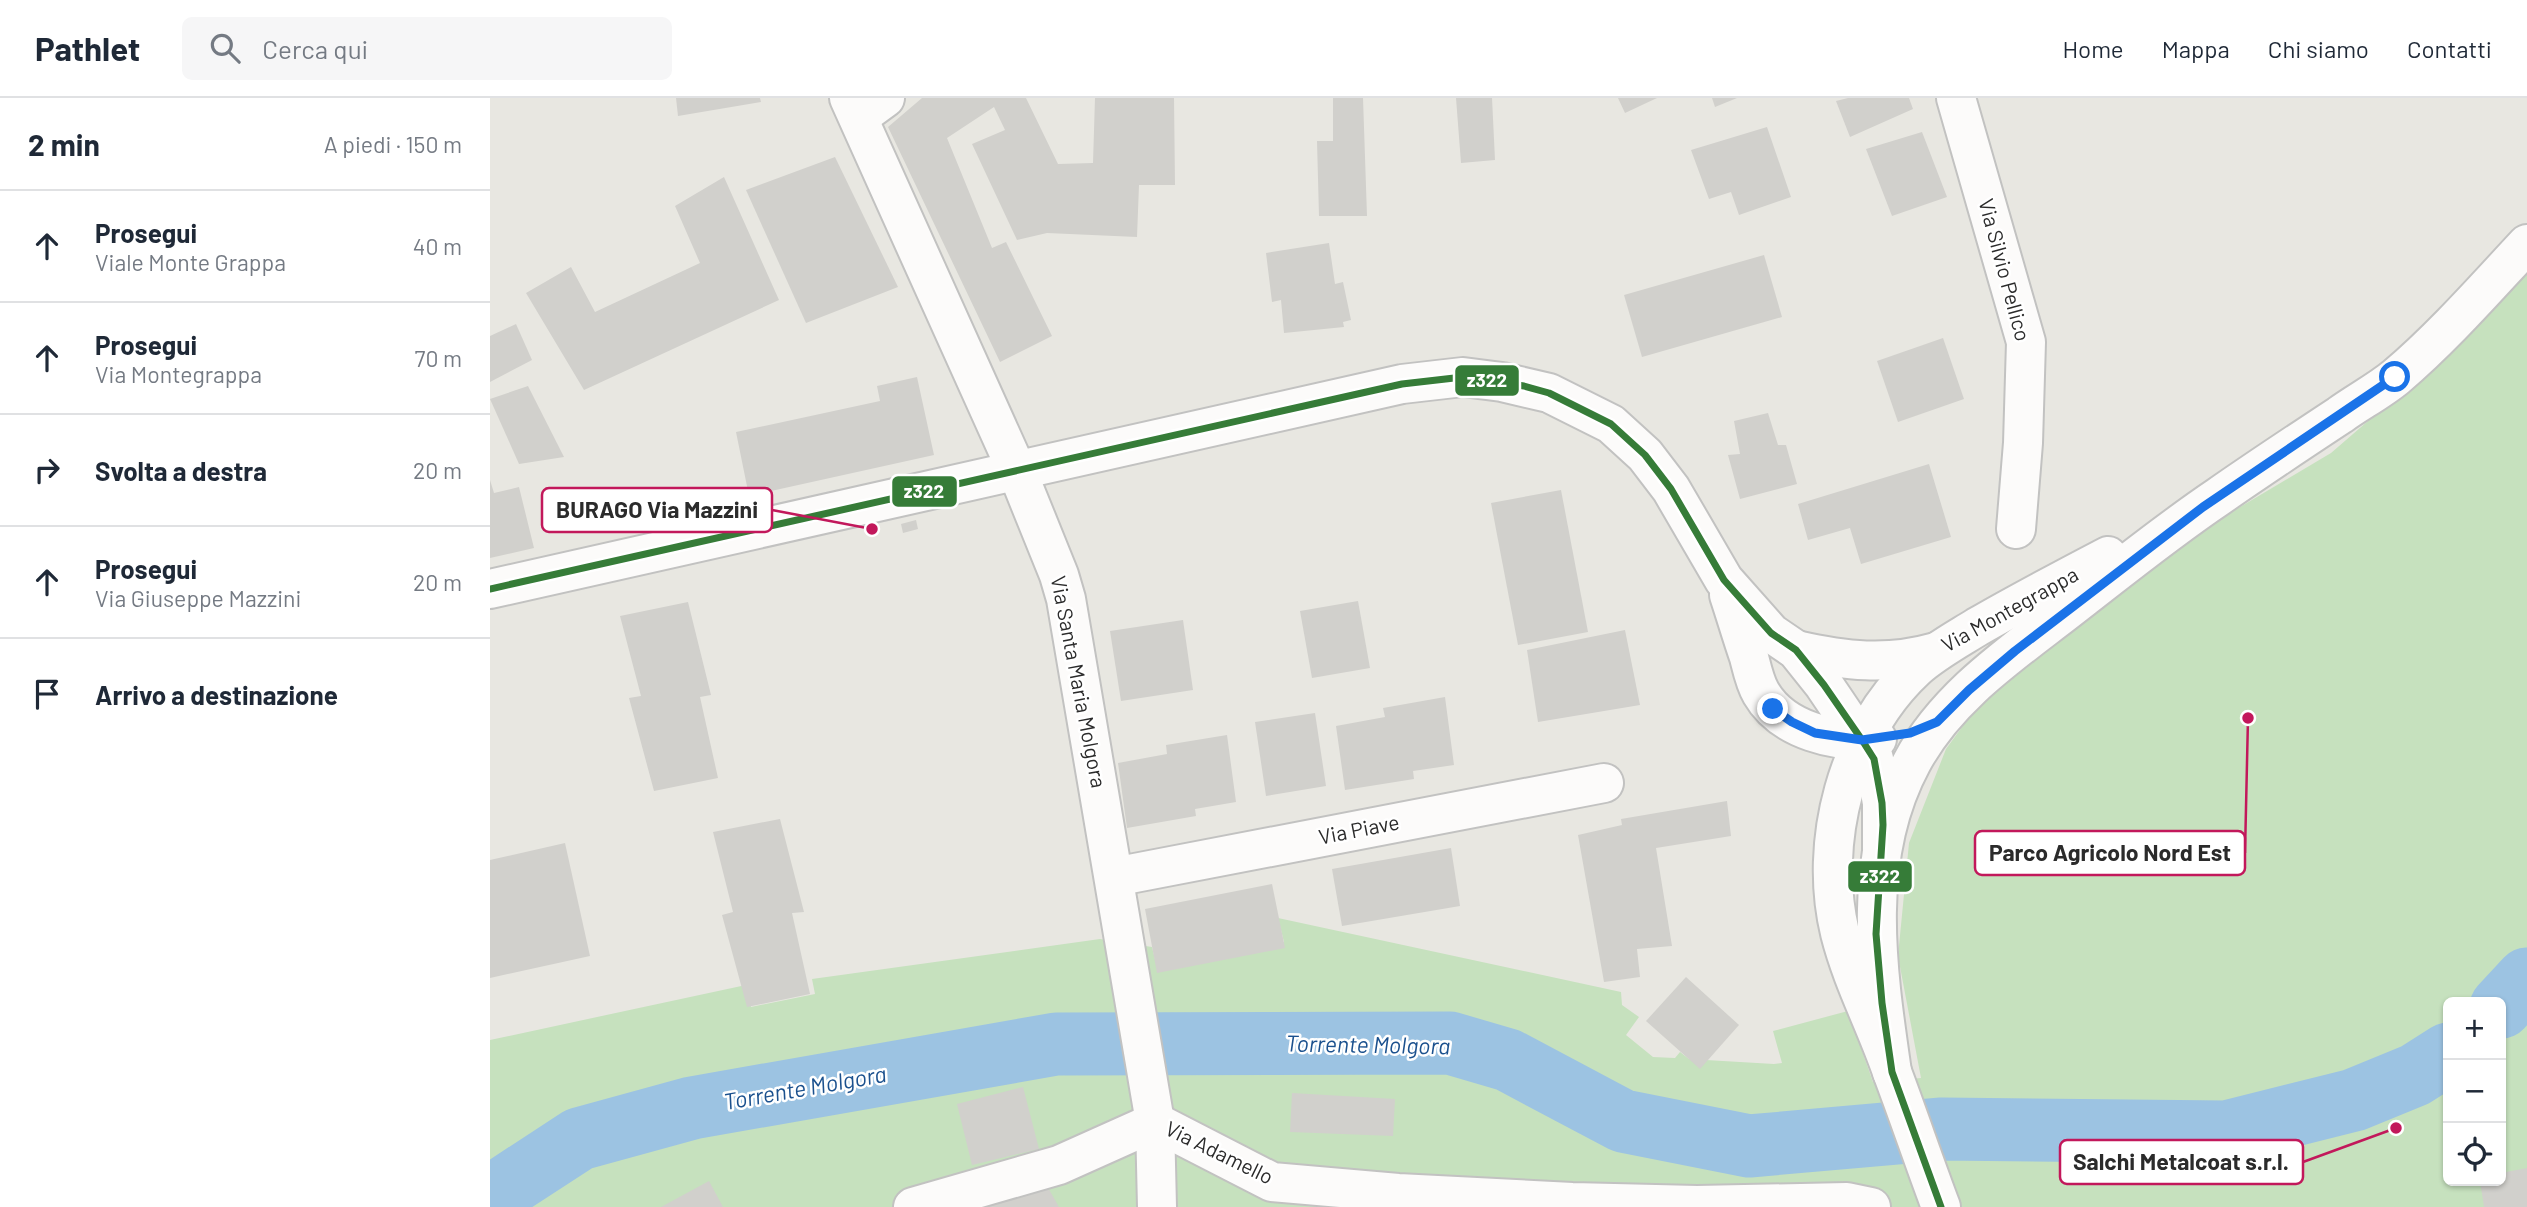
<!DOCTYPE html>
<html lang="it">
<head>
<meta charset="utf-8">
<style>
	body { margin:0; font-family:Barlow,sans-serif; background:#f6f6f7; color:#1f2937 }
	.controls { position:absolute; right:21px; bottom:21px; display:grid; overflow:hidden; border-radius:10px; box-shadow:0 2px 5px #0004 }
	.controls button { width:63px; height:63px; display:grid; place-items:center; padding:0; border:0; border-bottom:2px solid #e0e1e3; background:#fff; color:#1f2937; font:35px sans-serif }
	.stop { position:absolute; width:21px; height:21px; margin:-16px; border:5px solid #1a73e8; border-radius:50%; background:#fff }
	.stop.end { background:#1a73e8; border-color:#fff; box-shadow:0 2px 7px #0008 }
	.list { margin:0; padding:0; list-style:none }
	h2 { display:flex; justify-content:space-between; align-items:center; height:91px; margin:0; padding:0 28px; font-size:30px }
	h2 small { font-size:23px; font-weight:400; color:#747a83 }
	.list li { display:grid; grid-template-columns:46px 1fr auto; gap:21px; align-items:center; box-sizing:border-box; height:112px; padding:0 28px; border-top:2px solid #e0e1e3 }
	.list b { display:block; font-size:26px; white-space:nowrap }
	.list p { margin:0; font-size:23px; white-space:nowrap; color:#747a83 }
	.list em { font-size:23px; font-style:normal; color:#747a83 }
	.icon { flex:none; width:38px; height:38px; fill:none; stroke:currentColor; stroke-width:2; stroke-linecap:round; stroke-linejoin:round }
	.map { position:relative; flex:none; width:2037px; height:1109px; overflow:hidden }
	header { display:flex; align-items:center; gap:42px; box-sizing:border-box; height:98px; padding:0 35px; background:#fff; border-bottom:2px solid #e0e1e3 }
	header strong { font-size:33px }
	nav { display:flex; gap:38px; margin-inline-start:auto; font-size:24px }
	.search { width:490px; height:63px; background:#f6f6f7; display:flex; align-items:center; gap:18px; box-sizing:border-box; padding:0 24px; border-radius:10px; color:#747a83; font-size:26px }
	main { display:flex }
	aside { flex:1; background:#fff }
	.map>svg:first-child { display:block }
	.green { fill:#c6e1be; fill-rule:evenodd }
	.lines { fill:none; stroke-linecap:round; stroke-linejoin:round }
	.river { stroke:#9cc3e2; stroke-width:63 }
	.building { fill:#d1d0cc }
	.minor-casing { stroke:#c2c2c1; stroke-width:42 }
	.minor { stroke:#fcfbfa; stroke-width:38 }
	.bus-1-casing { stroke:#fff; stroke-width:12 }
	.bus-1 { stroke:#367c38; stroke-width:7 }
	.route { stroke:#1a73e8; stroke-width:9 }
	.labels { text-anchor:middle; stroke-width:5; stroke-linejoin:round; paint-order:stroke }
	.street-label { font-size:21px; fill:#2b2b2b; stroke:#fff }
	.water-label { font-size:23px; font-style:italic; fill:#1b518e; stroke:#fff }
	.leader { fill:none; stroke:#c2185b; stroke-width:2.5 }
	.callout-dot { fill:#c2185b; stroke:#fff; stroke-width:2.5 }
	.callout { fill:#fff; stroke:#c2185b; stroke-width:2.5 }
	.callout-label { font-size:23px; text-anchor:middle; font-weight:bold; fill:#2b2b2b }
	.line-badge { stroke:#fff; stroke-width:2.5 }
	.badge-label { font-size:19px; text-anchor:middle; font-weight:bold; fill:#fff }
</style>
</head>
<body>
<header>
<strong>Pathlet</strong>
<div class="search"><svg class="icon" aria-label="search" viewBox="0 0 24 24"><circle cx="10" cy="10" r="6"/><path d="M15 15l6 6"/></svg>Cerca qui</div>
<nav><a>Home</a><a>Mappa</a><a>Chi siamo</a><a>Contatti</a></nav>
</header>
<main>
<aside>
<h2>2 min<small>A piedi · 150 m</small></h2>
<ul class="list">
<li><svg class="icon" aria-label="ahead" viewBox="0 0 24 24"><path d="M12 20V5M6 11l6-6 6 6"/></svg><div><b>Prosegui</b><p>Viale Monte Grappa</p></div><em>40 m</em></li>
<li><svg class="icon" aria-label="ahead" viewBox="0 0 24 24"><path d="M12 20V5M6 11l6-6 6 6"/></svg><div><b>Prosegui</b><p>Via Montegrappa</p></div><em>70 m</em></li>
<li><svg class="icon" aria-label="right" viewBox="0 0 24 24"><path d="M7 20v-9h11M14 6l5 5-5 5"/></svg><div><b>Svolta a destra</b></div><em>20 m</em></li>
<li><svg class="icon" aria-label="ahead" viewBox="0 0 24 24"><path d="M12 20V5M6 11l6-6 6 6"/></svg><div><b>Prosegui</b><p>Via Giuseppe Mazzini</p></div><em>20 m</em></li>
<li><svg class="icon" aria-label="arrive" viewBox="0 0 24 24"><path d="M6 21V4h12l-3 4 3 4H6"/></svg><div><b>Arrivo a destinazione</b></div></li>
</ul>
</aside>
<div class="map">
<svg width="2037" height="1109" viewBox="0 0 2037 1109">
	<rect width="100%" height="100%" fill="#e8e7e1"/>
	<path class="green" d="M2037,170V1109H0V942L256,887L261,909L325,896L322,881L610,841L662,849L666,865H683L794,844L788,820L1131,894L1132,907L1149,919L1136,937L1163,959L1185,960L1190,954L1199,961L1284,966L1292,965L1283,933L1358,913L1383,984L1431,980L1408,858L1419,745L1456,651L1502,588L1553,546L1740,415L1841,355L1959,253ZM1958,904H2011V1083H1958Z"/>
	<g class="lines">
		<g class="river">
			<path d="M2011,909L2037,881"/>
			<path d="M0,1099L89,1041L202,1010L566,946L960,945L1018,962L1133,1023L1259,1048L1452,1031L1736,1034L1864,1002L1925,977L1958,956"/>
		</g>
	</g>
	<g class="building">
		<path d="M186,0H270L271,4L188,18Z"/>
		<path d="M432,0H536L568,66L603,65L605,0H684L685,87H649L647,139L557,135L527,142L482,46L515,32L504,9L457,40L502,150L516,144L562,238L510,264L398,29Z"/>
		<path d="M843,0H873L877,118H829L827,43H843Z"/>
		<path d="M966,0H1002L1005,62L971,65Z"/>
		<path d="M1128,0H1167L1135,15Z"/>
		<path d="M1222,0H1247L1225,9Z"/>
		<path d="M1358,0H1419L1423,11L1360,39L1346,3Z"/>
		<path d="M1277,29L1301,99L1249,117L1241,94L1219,101L1201,52Z"/>
		<path d="M1432,34L1457,99L1402,118L1376,51Z"/>
		<path d="M345,59L408,189L316,225L256,92Z"/>
		<path d="M234,79L289,202L94,292L36,195L81,169L105,214L210,165L185,108Z"/>
		<path d="M839,145L845,186L853,184L861,222L853,224L854,229L794,235L791,202L782,204L776,155Z"/>
		<path d="M1274,157L1292,219L1152,259L1134,197Z"/>
		<path d="M26,226L42,262L0,284V238Z"/>
		<path d="M1453,240L1474,301L1408,324L1387,263Z"/>
		<path d="M427,279L444,357L259,398L246,334L390,303L387,288Z"/>
		<path d="M38,288L74,359L29,366L0,301Z"/>
		<path d="M1278,315L1288,347H1296L1307,386L1250,401L1238,357L1250,356L1244,323Z"/>
		<path d="M1439,366L1461,439L1371,466L1360,430L1318,442L1308,406Z"/>
		<path d="M0,382L4,395L29,389L44,450L0,460Z"/>
		<path d="M1071,392L1098,534L1028,547L1001,405Z"/>
		<path d="M426,422L428,431L413,435L411,426Z"/>
		<path d="M868,503L880,570L822,580L810,513Z"/>
		<path d="M198,504L221,597L210,599L228,680L164,693L139,600L151,598L130,518Z"/>
		<path d="M693,522L703,592L631,603L620,533Z"/>
		<path d="M1135,532L1150,607L1048,624L1037,552Z"/>
		<path d="M955,599L964,667L923,673L924,681L855,692L846,628L895,619L893,610Z"/>
		<path d="M825,615L836,688L776,698L765,624Z"/>
		<path d="M737,637L746,704L705,711L706,718L637,730L628,665L677,656L676,647Z"/>
		<path d="M1237,703L1241,738L1166,750L1182,848L1147,851L1150,879L1114,884L1088,737L1132,727L1131,721Z"/>
		<path d="M290,721L314,814L302,815L320,896L257,909L232,817L243,814L223,734Z"/>
		<path d="M75,745L100,858L0,880V762Z"/>
		<path d="M961,750L970,808L852,828L842,771Z"/>
		<path d="M782,786L795,850L667,875L655,811Z"/>
		<path d="M1196,879L1249,927L1210,971L1156,923Z"/>
		<path d="M533,989L549,1051L482,1067L467,1006Z"/>
		<path d="M802,995L905,1001L903,1038L800,1034Z"/>
		<path d="M2037,1070V1109H1994L1990,1083H2011V1075Z"/>
		<path d="M552,1079L569,1109H493Z"/>
		<path d="M219,1083L233,1109H171Z"/>
	</g>
	<g class="lines">
		<g class="minor-casing">
			<g id="minor">
				<path d="M359,0L527,373L569,477L576,501L665,1024L667,1109"/>
				<path d="M1466,0L1536,244L1533,345L1526,431"/>
				<path d="M369,19L395,0"/>
				<path d="M0,491L912,286L973,279L1012,284L1059,295L1121,326L1155,357L1181,391L1234,482L1281,535L1306,552L1334,587L1384,661L1392,705V751"/>
				<path d="M1239,497C1246,518 1252,539 1259,559C1262,571 1265,585 1271,595C1293,633 1346,645 1387,641"/>
				<path d="M1306,552C1355,563 1397,568 1446,554"/>
				<path d="M624,779L1114,685"/>
				<path d="M1402,974C1387,871 1370,760 1422,664C1455,602 1515,560 1570,518C1622,478 1673,436 1728,399C1768,371 1809,344 1850,317C1868,304 1889,293 1906,279C1953,239 1995,191 2037,146"/>
				<path d="M665,1024L782,1084L908,1095L1082,1104L1207,1107L1357,1104L1381,1109"/>
				<path d="M423,1109L569,1067L665,1024"/>
				<path d="M1451,1109C1434,1064 1419,1019 1402,974C1386,927 1362,883 1350,835C1328,744 1357,634 1426,570C1444,554 1466,542 1487,529C1530,504 1574,481 1618,458"/>
			</g>
		</g>
		<use href="#minor" class="minor"/>
		<g class="bus-1-casing">
			<path id="bus-1" d="M0,491L912,286L973,279L1034,288L1059,295L1121,326L1155,357L1181,391L1234,482L1281,535L1306,552L1334,587L1372,642L1384,661L1392,705L1393,727L1386,836L1392,905L1402,974L1451,1109"/>
		</g>
		<use href="#bus-1" class="bus-1"/>
	</g>
	<g class="lines">
		<path class="route" d="M1283,611L1302,624L1325,635L1372,642L1420,635L1447,624L1479,592L1525,553L1713,409L1905,279"/>
	</g>
	<g class="labels">
		<g class="street-label">
			<text transform="translate(1514 172) rotate(75)" y="7">Via Silvio Pellico</text>
			<text transform="translate(1520 512) rotate(-29)" y="7">Via Montegrappa</text>
			<text transform="translate(588 584) rotate(79)" y="7">Via Santa Maria Molgora</text>
			<text transform="translate(869 732) rotate(-11)" y="7">Via Piave</text>
			<text transform="translate(729 1055) rotate(26)" y="7">Via Adamello</text>
		</g>
		<g class="water-label">
			<text transform="translate(878 947) rotate(1)" y="8">Torrente Molgora</text>
			<text transform="translate(315 990) rotate(-10)" y="8">Torrente Molgora</text>
		</g>
	</g>
	<path class="leader" d="M382 431L282 412M1758 620L1755 755M1906 1030L1813 1064"/>
	<g class="callout-dot">
		<circle cx="382" cy="431" r="7"/>
		<circle cx="1758" cy="620" r="7"/>
		<circle cx="1906" cy="1030" r="7"/>
	</g>
	<g class="callout">
		<rect x="52" y="390" width="230" height="44" rx="7"/>
		<rect x="1485" y="733" width="270" height="44" rx="7"/>
		<rect x="1570" y="1042" width="243" height="44" rx="7"/>
	</g>
	<g class="callout-label">
		<text x="167" y="420">BURAGO Via Mazzini</text>
		<text x="1620" y="763">Parco Agricolo Nord Est</text>
		<text x="1691" y="1072">Salchi Metalcoat s.r.l.</text>
	</g>
	<g class="line-badge">
		<rect x="964" y="266" width="66" height="33" rx="7" fill="#367c38"/>
		<rect x="401" y="377" width="67" height="33" rx="7" fill="#367c38"/>
		<rect x="1357" y="762" width="66" height="33" rx="7" fill="#367c38"/>
	</g>
	<g class="badge-label">
		<text x="997" y="289">z322</text>
		<text x="434" y="400">z322</text>
		<text x="1390" y="785">z322</text>
	</g>
</svg>
<div class="controls">
<button>+</button>
<button>−</button>
<button><svg class="icon" aria-label="locate" viewBox="0 0 24 24"><circle cx="12" cy="12" r="6"/><path d="M12 2v4M12 18v4M2 12h4M18 12h4"/></svg></button>
</div>
<div class="stop" style="left:1905px;top:279px"></div>
<div class="stop end" style="left:1283px;top:611px"></div>
</div>
</main>
</body>
</html>
